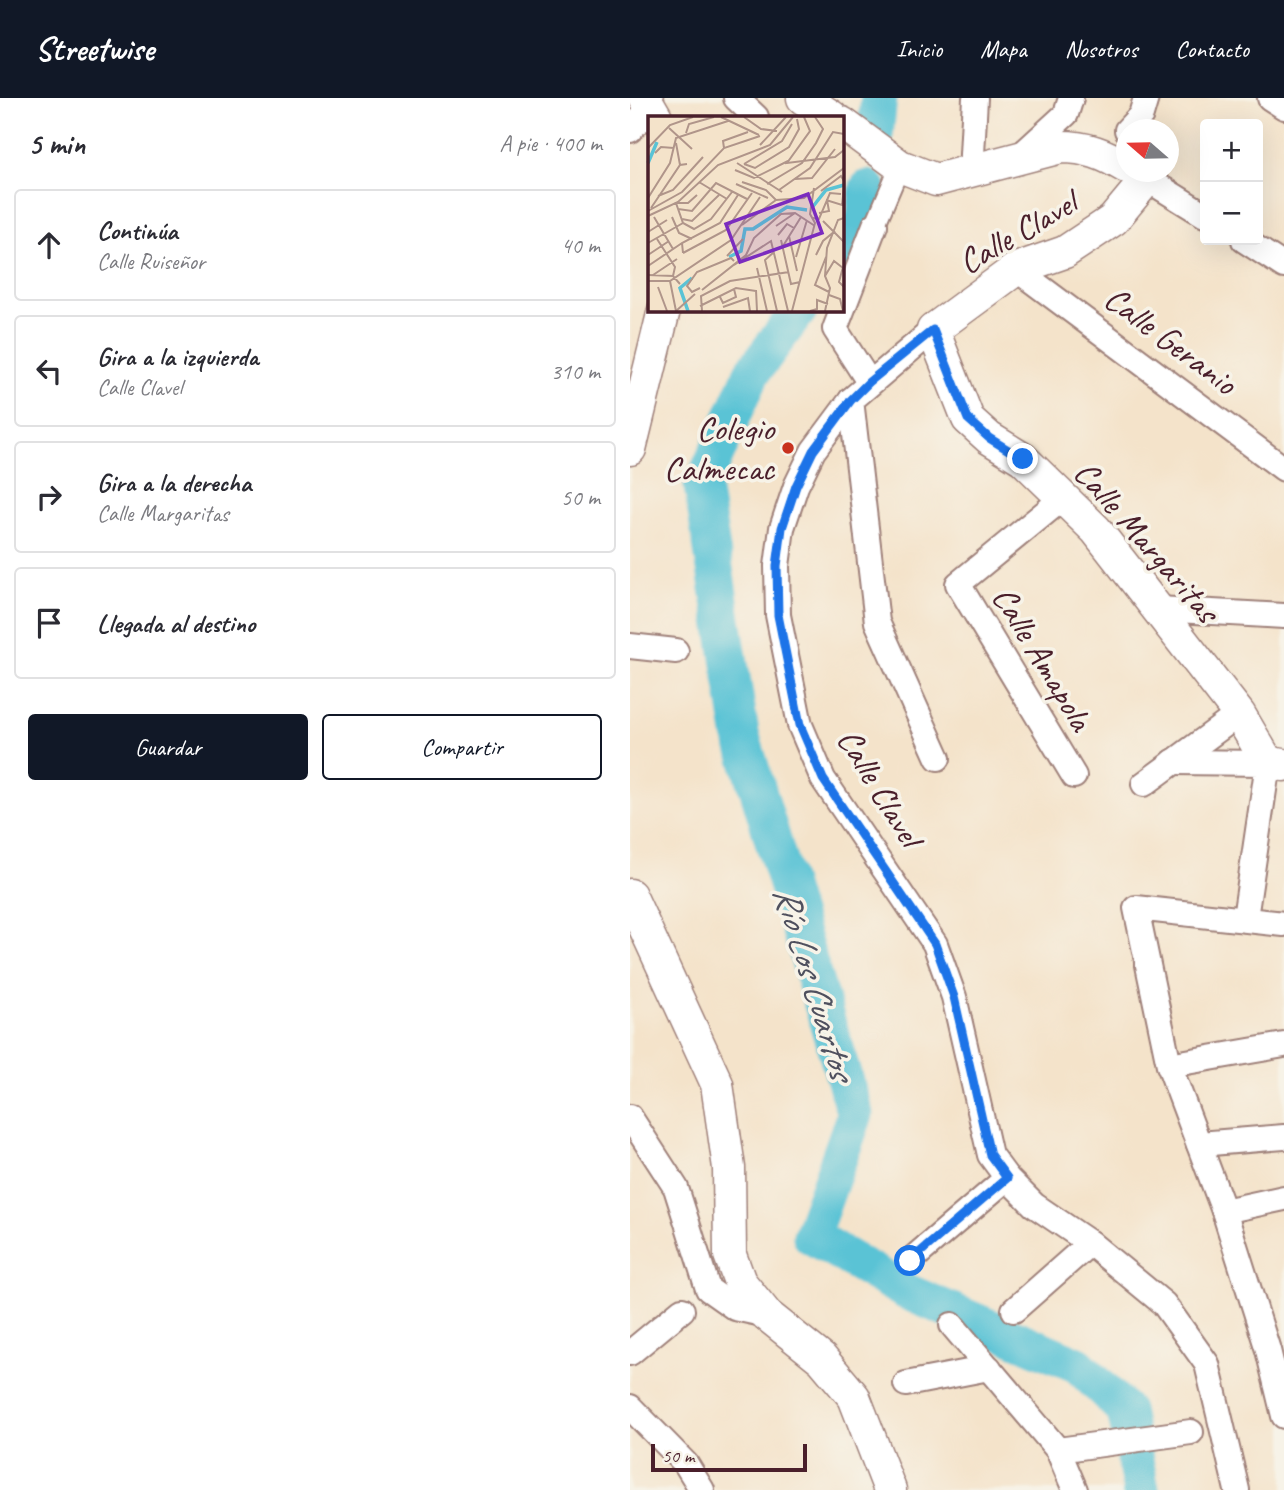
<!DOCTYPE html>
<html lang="es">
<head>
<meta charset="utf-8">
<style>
	body { margin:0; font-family:Caveat,sans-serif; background:#f2f2f3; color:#2b2b33 }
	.controls { position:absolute; right:21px; top:21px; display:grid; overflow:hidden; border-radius:7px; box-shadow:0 7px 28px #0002 }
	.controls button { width:63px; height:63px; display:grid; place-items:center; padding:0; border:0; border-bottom:2px solid #e1e1e2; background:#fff; color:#2b2b33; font:35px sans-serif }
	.compass { position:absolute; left:486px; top:21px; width:63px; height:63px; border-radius:50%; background:#fff; box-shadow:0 7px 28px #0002; rotate:290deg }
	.scale { position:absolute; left:21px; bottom:18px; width:156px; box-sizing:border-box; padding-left:7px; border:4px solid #4a1f2b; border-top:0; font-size:19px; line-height:24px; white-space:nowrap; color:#4a1f2b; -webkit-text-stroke:5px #f7f3e8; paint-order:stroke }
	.stop { position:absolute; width:21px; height:21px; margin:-16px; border:5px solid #1a73e8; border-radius:50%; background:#fff }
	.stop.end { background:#1a73e8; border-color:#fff; box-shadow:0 2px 7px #0008 }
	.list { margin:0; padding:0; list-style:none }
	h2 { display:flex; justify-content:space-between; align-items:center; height:91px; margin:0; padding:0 28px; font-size:30px }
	h2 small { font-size:23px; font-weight:400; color:#7c7c81 }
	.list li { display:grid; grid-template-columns:46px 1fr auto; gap:21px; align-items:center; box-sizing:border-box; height:112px; margin:0 14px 14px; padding:0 14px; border:2px solid #e1e1e2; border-radius:7px }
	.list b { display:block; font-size:26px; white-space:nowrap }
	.list p { margin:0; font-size:23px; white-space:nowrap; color:#7c7c81 }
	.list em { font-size:23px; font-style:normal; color:#7c7c81 }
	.actions { display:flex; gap:14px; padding:21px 28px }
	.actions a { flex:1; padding:16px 0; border:2px solid #111827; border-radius:7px; text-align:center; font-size:24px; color:#111827 }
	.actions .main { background:#111827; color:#fff }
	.icon { flex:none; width:38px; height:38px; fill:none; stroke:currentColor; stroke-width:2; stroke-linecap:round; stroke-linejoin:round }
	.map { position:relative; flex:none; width:654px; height:1392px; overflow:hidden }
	header { display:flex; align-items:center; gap:42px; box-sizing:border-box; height:98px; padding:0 35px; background:#111827; color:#fff }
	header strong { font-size:33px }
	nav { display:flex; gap:38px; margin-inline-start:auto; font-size:24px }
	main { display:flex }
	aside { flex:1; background:#fff }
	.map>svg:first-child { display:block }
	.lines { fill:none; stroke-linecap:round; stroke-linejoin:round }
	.river { stroke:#5ac3d5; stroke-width:37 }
	.pedestrian-casing { stroke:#9f817a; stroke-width:23 }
	.minor-casing { stroke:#9f817a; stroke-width:28 }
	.tertiary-casing { stroke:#9f817a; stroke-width:35 }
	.pedestrian { stroke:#fff; stroke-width:19 }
	.minor { stroke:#fff; stroke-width:24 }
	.tertiary { stroke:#fff; stroke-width:32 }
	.route { stroke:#1a73e8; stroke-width:9 }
	.poi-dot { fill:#c8321e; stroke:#f7f3e8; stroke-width:2.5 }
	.labels { text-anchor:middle; stroke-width:7; stroke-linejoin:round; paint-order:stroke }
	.street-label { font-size:35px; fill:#4a1f2b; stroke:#f7f3e8 }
	.poi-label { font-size:35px; fill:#4a1f2b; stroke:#f7f3e8; text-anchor:end }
	.water-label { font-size:37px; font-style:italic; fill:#4f505e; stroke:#f7f3e8 }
	.inset-river { fill:none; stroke:#5ac3d5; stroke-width:3.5 }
	.inset-road { fill:none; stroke:#b0958a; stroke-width:2 }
	.view { fill:#7b2cbf; fill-opacity:0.15; stroke:#7b2cbf; stroke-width:3.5 }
	.inset-edge { fill:none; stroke:#4a1f2b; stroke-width:3.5 }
</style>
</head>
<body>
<header>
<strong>Streetwise</strong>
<nav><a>Inicio</a><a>Mapa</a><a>Nosotros</a><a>Contacto</a></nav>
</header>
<main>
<aside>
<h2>5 min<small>A pie · 400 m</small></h2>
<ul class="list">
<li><svg class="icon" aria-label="ahead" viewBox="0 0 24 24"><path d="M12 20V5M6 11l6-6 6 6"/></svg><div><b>Continúa</b><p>Calle Ruiseñor</p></div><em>40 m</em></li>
<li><svg class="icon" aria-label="left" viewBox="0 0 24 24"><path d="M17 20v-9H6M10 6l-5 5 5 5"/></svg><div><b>Gira a la izquierda</b><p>Calle Clavel</p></div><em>310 m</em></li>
<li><svg class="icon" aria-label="right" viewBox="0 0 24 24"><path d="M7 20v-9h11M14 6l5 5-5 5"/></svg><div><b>Gira a la derecha</b><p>Calle Margaritas</p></div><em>50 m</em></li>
<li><svg class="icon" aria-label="arrive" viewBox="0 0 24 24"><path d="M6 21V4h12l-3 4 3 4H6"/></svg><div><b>Llegada al destino</b></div></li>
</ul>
<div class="actions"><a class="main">Guardar</a><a>Compartir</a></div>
</aside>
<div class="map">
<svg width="654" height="1392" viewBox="0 0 654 1392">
	<rect width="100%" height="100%" fill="#f7f3e8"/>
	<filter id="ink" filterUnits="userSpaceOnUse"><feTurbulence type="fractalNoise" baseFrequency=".0143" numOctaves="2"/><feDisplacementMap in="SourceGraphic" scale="14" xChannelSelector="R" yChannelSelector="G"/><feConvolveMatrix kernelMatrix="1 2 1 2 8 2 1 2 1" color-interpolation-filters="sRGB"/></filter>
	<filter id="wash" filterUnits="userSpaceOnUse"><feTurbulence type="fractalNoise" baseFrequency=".00686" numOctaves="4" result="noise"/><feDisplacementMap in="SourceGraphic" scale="28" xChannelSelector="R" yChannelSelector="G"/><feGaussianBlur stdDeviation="1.57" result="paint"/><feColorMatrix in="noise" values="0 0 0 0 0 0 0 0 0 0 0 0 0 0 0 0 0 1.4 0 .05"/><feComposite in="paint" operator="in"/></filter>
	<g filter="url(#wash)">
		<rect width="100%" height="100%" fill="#f4e3ca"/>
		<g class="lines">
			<g class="river">
				<path d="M245,37L249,0"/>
				<path d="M212,153L234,122L238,90"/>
				<path d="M169,212L122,275L72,388L111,636L225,1016L181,1138L275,1193L448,1267L495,1313L511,1392"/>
			</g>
		</g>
	</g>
	<g filter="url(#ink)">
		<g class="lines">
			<g class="pedestrian-casing">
				<path id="pedestrian" d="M245,127L270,68"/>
			</g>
			<g class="minor-casing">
				<g id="minor">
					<path d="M106,0L126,19"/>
					<path d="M640,0L654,9"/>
					<path d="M0,32L22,9"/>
					<path d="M497,32L511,17L516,0"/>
					<path d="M390,58L436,16L441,0"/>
					<path d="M341,75L345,0"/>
					<path d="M517,81L575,117"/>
					<path d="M614,142L654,168"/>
					<path d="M386,171L654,371"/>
					<path d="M303,232L221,302L183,353L166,388L152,430L147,468L148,517L170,627L193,681L305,846L324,899L360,1057L377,1080L404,1107L460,1145L534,1206L577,1266L607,1392"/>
					<path d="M239,284L205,231L245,127"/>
					<path d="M221,302L247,524L308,660"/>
					<path d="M433,400L328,486L444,678"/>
					<path d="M528,511L654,518"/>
					<path d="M0,548L46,553"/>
					<path d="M543,664L638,665L615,820"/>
					<path d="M514,686L609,616"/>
					<path d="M654,826L506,810L539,967L594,1113L638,1252L654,1318"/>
					<path d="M539,967L654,947"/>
					<path d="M0,1019L46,1090L78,1191L105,1210L137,1217"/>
					<path d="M569,1046L654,1039"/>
					<path d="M594,1113L654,1100"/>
					<path d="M280,1163L377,1080"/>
					<path d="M384,1212L460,1145"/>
					<path d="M322,1227L428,1352L445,1392"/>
					<path d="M0,1255L52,1212"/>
					<path d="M276,1286L359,1270"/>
					<path d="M0,1309L56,1366L72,1392"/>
					<path d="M428,1352L561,1334"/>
				</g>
			</g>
			<g class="tertiary-casing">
				<g id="tertiary">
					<path d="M15,0L26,19"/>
					<path d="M173,0L202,19"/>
					<path d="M212,25L270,68L306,82L431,49C457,49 474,56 496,69"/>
					<path d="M505,74L517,81L483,122L435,154L386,171L303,232L338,321L359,340L393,361L466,432L609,616L638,665L654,667"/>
					<path d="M0,351L34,212"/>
					<path d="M0,797L87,986L99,1070L100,1157L110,1184L137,1217L192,1261L224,1299L260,1392"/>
				</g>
			</g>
			<use href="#pedestrian" class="pedestrian"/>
			<use href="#minor" class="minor"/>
			<use href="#tertiary" class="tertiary"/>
		</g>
	</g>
	<g class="lines" filter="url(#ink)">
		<path class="route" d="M280,1163L377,1080L360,1057L324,899L305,846L193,681L170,627L148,517L147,468L152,430L166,388L183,353L221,302L239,284L303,232L338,321L359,340L393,361"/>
	</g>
	<circle class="poi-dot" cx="158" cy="350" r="7"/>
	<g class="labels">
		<g class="street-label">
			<text transform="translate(387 134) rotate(-30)" y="12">Calle Clavel</text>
			<text transform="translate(541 242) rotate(37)" y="12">Calle Geranio</text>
			<text transform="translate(517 443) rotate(49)" y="12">Calle Margaritas</text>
			<text transform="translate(413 560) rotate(59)" y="12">Calle Amapola</text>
			<text transform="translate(250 689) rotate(59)" y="12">Calle Clavel</text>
		</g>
		<g class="poi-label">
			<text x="144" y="342">Colegio<tspan x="144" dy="40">Calmecac</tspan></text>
		</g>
		<g class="water-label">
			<text transform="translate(185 884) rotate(73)" y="13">Río Los Cuartos</text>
		</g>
	</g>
	<g transform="translate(18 18)">
		<rect width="196" height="196" fill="#f4e3ca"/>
		<path class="inset-river" d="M0,47L9,26M163,93L178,74L196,69M81,141L93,135L97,113H105L139,91L159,94M40,195L32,172L44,162"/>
		<path class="inset-road" d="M73,1L111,19M96,1L113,13L129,15M156,1L162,15L139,47L187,41L196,34M21,12L44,33M38,17L41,8L66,1M28,27L32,49M112,29L138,1M0,32L22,9L45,1M76,32L75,25L100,16M7,37L13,31L26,32M89,47L134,76M96,48L107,52L141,31L151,13L149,3M96,48L134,25L144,8M87,54L106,62L140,45M147,63L164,62L187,33M51,66L79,83M94,66L118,74L128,84M88,68L120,82M119,68L154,47L168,27L175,13L167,1M131,74L162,52L185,16L196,18M173,75L193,60L196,65M49,79L40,87H28L35,107L46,113L63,103L84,76M10,80L25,74L55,41M0,82L22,47L28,22L80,5M128,84L156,82L196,52M178,84L194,89L196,72M3,92L32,49L39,48M30,93L44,95L68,67L99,83M0,95L34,76L76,32L112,20M171,97L181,95L179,84M0,100L30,86L70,49L122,29L145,1M6,101L25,133M24,101L31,117L44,123M165,102L171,103L182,77L193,78M34,103L44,105L71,79M175,105L196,126M94,109L128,84M128,110L147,97M0,116L19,104M130,119L139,108L146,112M141,120L149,155M9,123L27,151L25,160M133,124L143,168L152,166M0,127L35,107M135,130L153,101M126,136L117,144L129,195M35,137L78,114L104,77M35,137L34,127L72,107L90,79M0,139L21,125M168,139L175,125L187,115M79,140L95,123M148,141L159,104M178,141L167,169L181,176M86,149L123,125L140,195M0,150L34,127M195,151L191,166L196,171M109,152L119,195M0,159L25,160L32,168M5,159L29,143M177,160L186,145L195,152M0,165H22L83,124L112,81M22,165L28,195M10,171L19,195M52,172L44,176L39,170L49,156L83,142L86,145M54,174L98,139L106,122L133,98L147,97L167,110M108,174L109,195M181,179L192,183L195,195M72,181L75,187L88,181L86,173M52,190L88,172L108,175M75,191L100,182L102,195M28,195L47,178M54,195L53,180L82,165L141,156M144,195L167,107L162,98L166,72M162,195L169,193V184L180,188M177,195L182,172L177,160L179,132L190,104L196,102"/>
		<path class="view" d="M160,78L174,117L92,146L78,108Z"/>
		<rect width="196" height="196" class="inset-edge"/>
	</g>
</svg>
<div class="controls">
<button>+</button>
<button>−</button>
</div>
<svg class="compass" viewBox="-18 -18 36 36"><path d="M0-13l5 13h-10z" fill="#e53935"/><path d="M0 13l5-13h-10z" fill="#7c7c81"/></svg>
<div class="scale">50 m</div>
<div class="stop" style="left:280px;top:1163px"></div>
<div class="stop end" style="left:393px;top:361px"></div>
</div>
</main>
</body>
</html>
